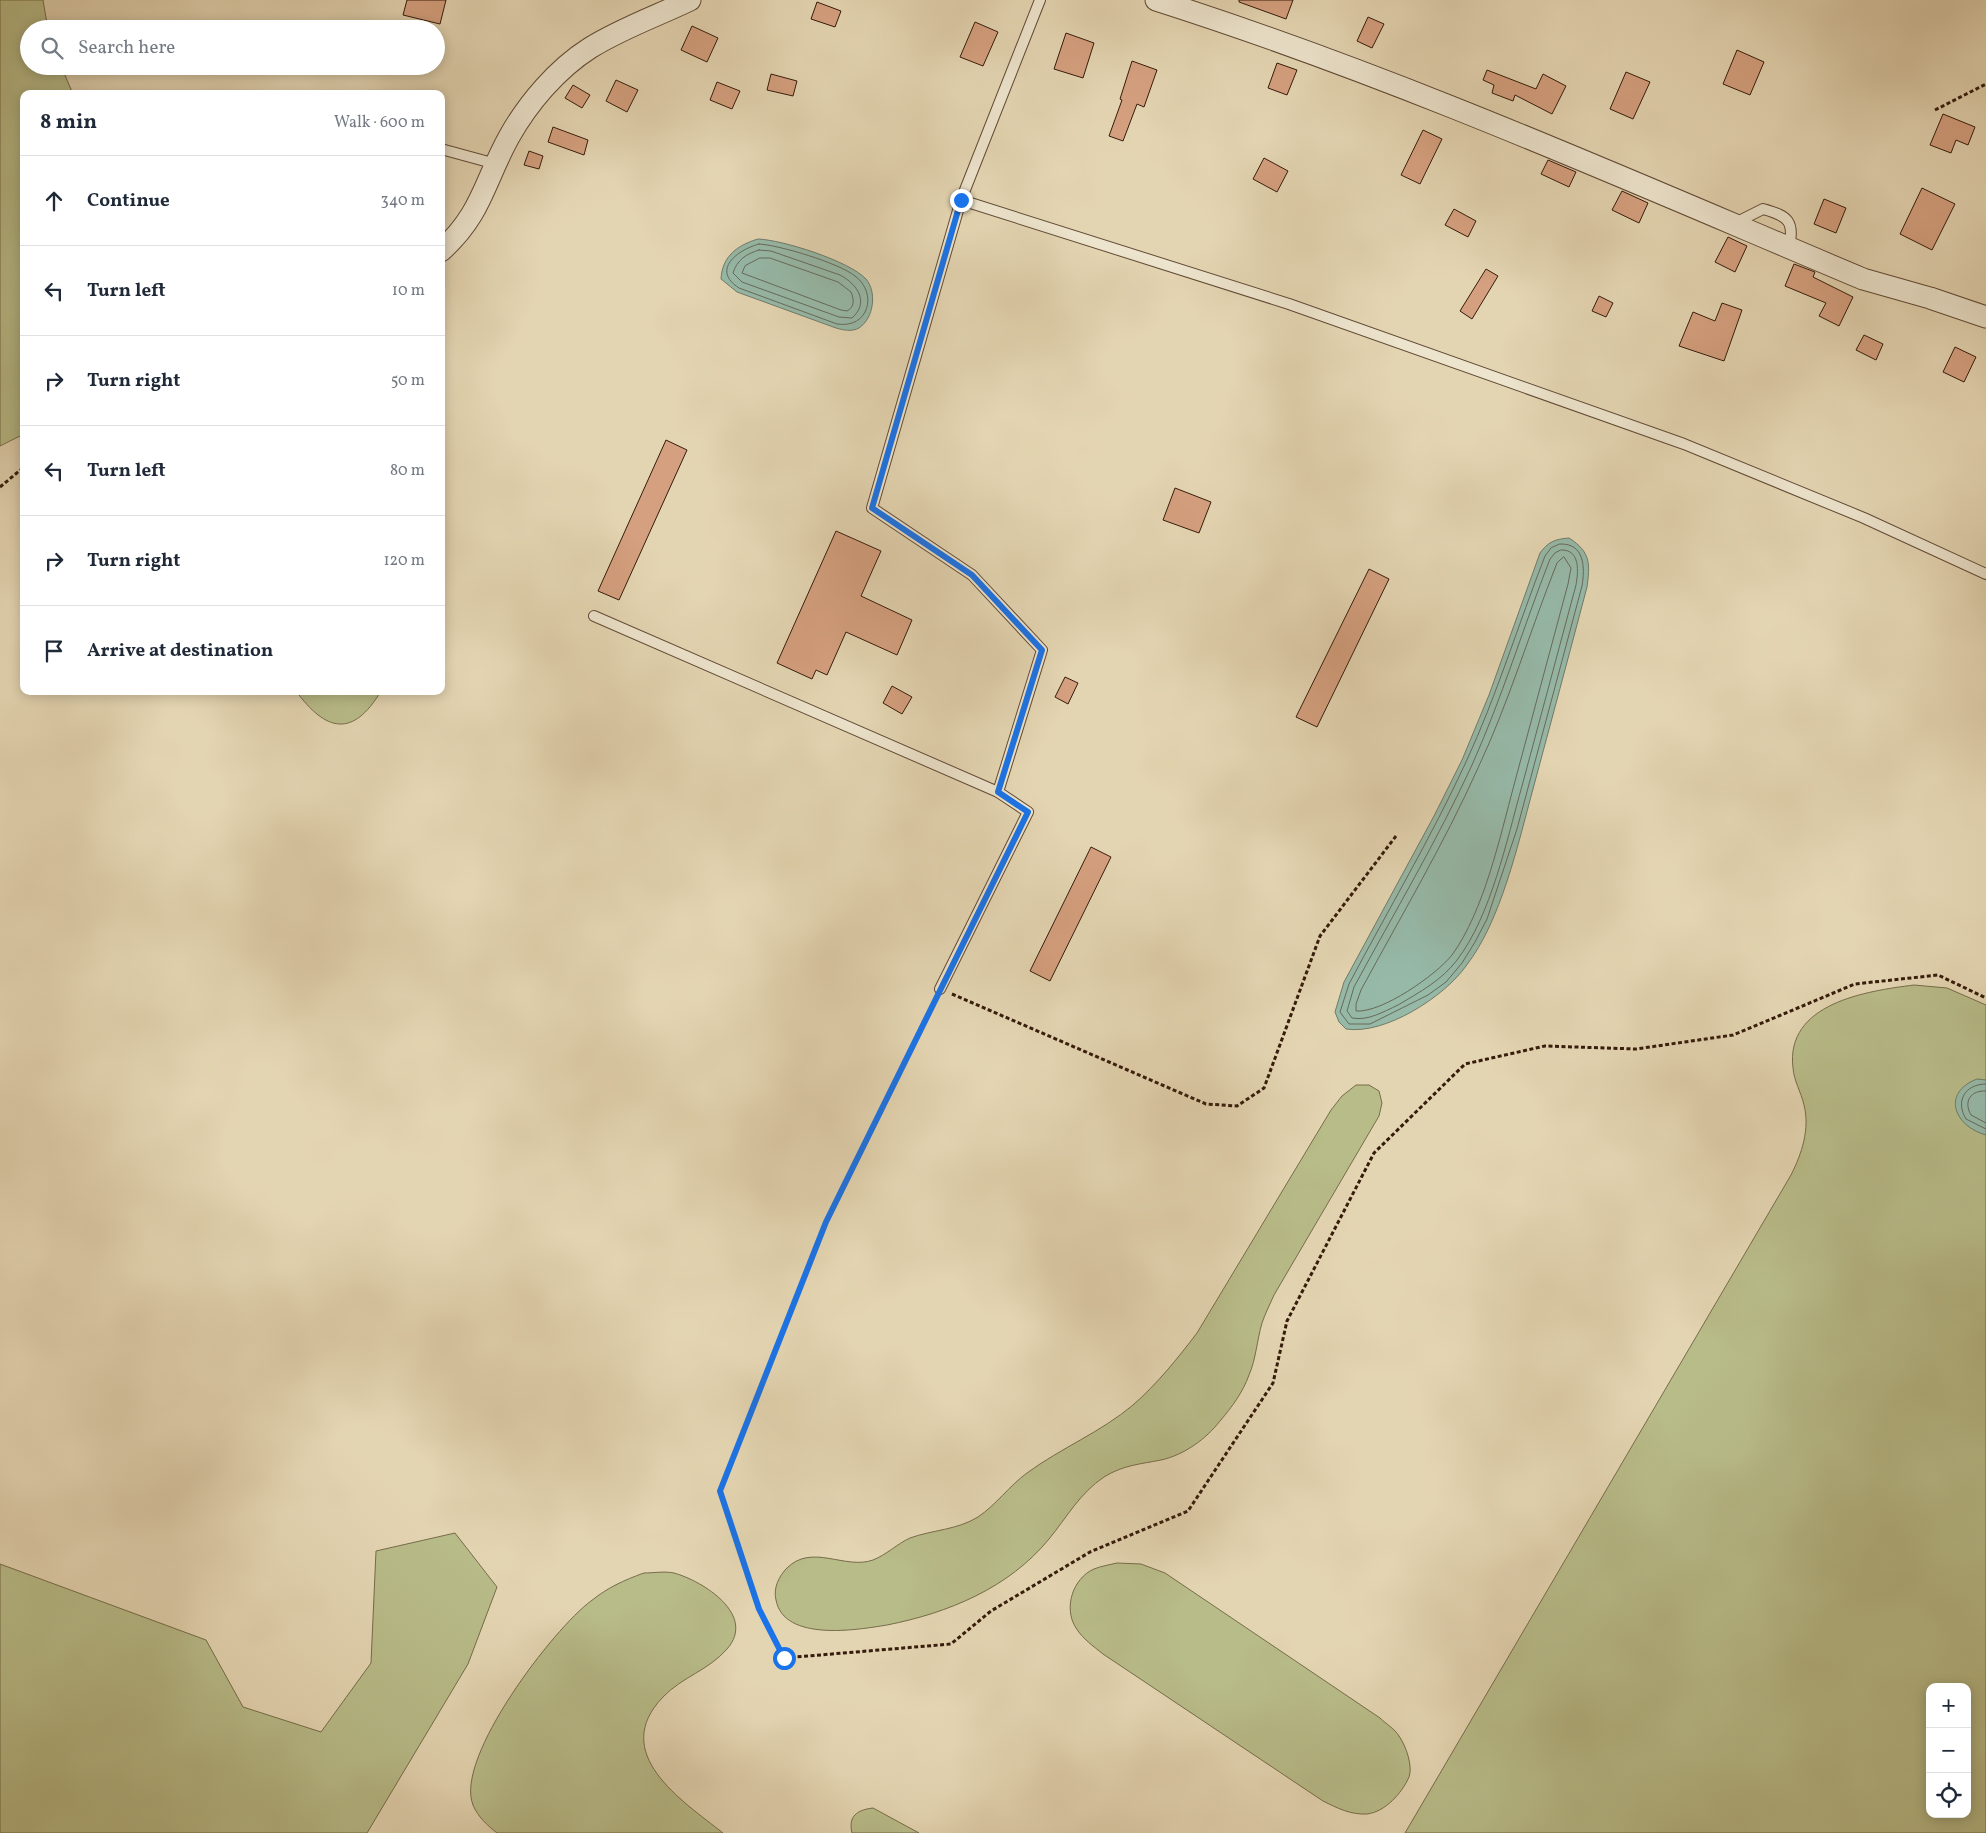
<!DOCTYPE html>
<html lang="en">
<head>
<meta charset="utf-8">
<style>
	body { margin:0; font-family:Vollkorn,serif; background:#f2f2f3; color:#1f2937 }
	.controls { position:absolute; right:15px; bottom:15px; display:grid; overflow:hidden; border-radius:10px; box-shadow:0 2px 12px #0003 }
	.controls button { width:45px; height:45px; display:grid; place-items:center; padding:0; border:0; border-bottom:1px solid #e0e1e3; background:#fff; color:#1f2937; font:25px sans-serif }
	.stop { position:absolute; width:15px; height:15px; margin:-11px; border:4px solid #1a73e8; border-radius:50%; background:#fff }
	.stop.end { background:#1a73e8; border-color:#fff; box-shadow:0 1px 5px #0008 }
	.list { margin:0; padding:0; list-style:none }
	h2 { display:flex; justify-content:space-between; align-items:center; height:65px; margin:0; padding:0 20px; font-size:21px }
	h2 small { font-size:16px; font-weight:400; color:#747a83 }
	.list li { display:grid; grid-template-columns:32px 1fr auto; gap:15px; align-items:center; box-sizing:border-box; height:90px; padding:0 20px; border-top:1px solid #e0e1e3 }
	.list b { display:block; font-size:19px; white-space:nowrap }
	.list em { font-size:16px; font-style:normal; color:#747a83 }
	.icon { flex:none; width:28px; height:28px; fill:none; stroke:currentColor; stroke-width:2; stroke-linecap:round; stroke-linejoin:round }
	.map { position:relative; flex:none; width:1986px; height:1833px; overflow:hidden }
	.search { position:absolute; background:#fff; box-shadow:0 2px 12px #0003; left:20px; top:20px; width:425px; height:55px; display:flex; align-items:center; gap:12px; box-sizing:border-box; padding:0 18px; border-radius:28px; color:#747a83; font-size:19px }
	.panel { position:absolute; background:#fff; box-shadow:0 2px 12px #0003; left:20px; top:90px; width:425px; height:605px; border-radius:10px }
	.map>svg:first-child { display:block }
	.green { fill:#b8bc89; stroke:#766c4a; fill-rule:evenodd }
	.water { fill:#96b9a8; stroke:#6f7a69 }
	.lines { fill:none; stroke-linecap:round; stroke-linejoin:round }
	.shore { stroke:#666a5a; stroke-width:1 }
	.building { fill:#d5a07f; stroke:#351b0b }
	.lane-casing { stroke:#614a35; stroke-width:12 }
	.street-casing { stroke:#614a35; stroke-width:23 }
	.path { stroke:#351b0b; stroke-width:3; stroke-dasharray:4 2.5; stroke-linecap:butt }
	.lane { stroke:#ede4cd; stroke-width:10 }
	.street { stroke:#ede4cd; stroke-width:21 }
	.route { stroke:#1a73e8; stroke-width:6 }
</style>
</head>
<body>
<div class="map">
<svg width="1986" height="1833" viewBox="0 0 1986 1833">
	<rect width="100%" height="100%" fill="#e4d5b2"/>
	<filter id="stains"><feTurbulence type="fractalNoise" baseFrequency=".004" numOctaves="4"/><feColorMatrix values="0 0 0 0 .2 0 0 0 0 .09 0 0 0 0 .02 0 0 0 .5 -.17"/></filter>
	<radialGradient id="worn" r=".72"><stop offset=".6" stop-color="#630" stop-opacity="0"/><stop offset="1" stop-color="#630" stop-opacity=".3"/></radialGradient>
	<g class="green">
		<path d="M0,0H43L48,29H29V66H61L73,94H24V434L0,446Z"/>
		<path d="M296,691H381C353,738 326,732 296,691Z"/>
		<path d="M1914,985L1947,988L1986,1005V1833H1405L1791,1175C1802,1153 1810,1129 1804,1105C1801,1092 1794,1081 1793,1068C1785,1003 1867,991 1914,985ZM1930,1687H1967V1814H1930Z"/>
		<path d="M1356,1085H1369L1379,1091L1382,1103L1379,1116L1274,1295C1270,1304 1265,1314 1262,1323C1257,1340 1256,1359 1249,1375C1243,1392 1232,1407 1220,1421C1206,1439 1184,1455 1161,1460C1141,1464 1123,1465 1104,1477C1080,1493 1067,1517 1049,1539C1009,1588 948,1613 887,1625C857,1630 784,1642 776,1600C773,1588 779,1576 787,1568C812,1543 845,1570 873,1560C886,1555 897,1544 910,1538C932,1530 957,1530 978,1517C996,1505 1009,1486 1027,1473C1061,1448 1101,1432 1133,1405C1157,1384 1178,1358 1197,1333L1331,1110L1342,1096Z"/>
		<path d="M455,1533L497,1587L468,1664L367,1833H0V1564L206,1640L243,1707L321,1732L371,1663L376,1551Z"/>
		<path d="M1117,1563L1141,1564L1165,1573L1380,1718C1386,1724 1395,1729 1399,1736C1406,1746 1413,1766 1409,1777C1402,1793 1385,1812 1367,1814C1351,1815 1337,1808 1323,1801L1103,1654C1093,1646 1083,1639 1076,1628C1063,1608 1073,1578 1094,1569C1101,1566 1109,1565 1117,1563Z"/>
		<path d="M644,1573C653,1573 665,1571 674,1573C703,1581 757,1615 727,1649C709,1670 682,1677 663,1697C609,1753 681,1800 723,1833H497C487,1825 478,1817 473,1805C454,1758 554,1628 591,1601C607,1588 624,1580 644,1573Z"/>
		<path d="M873,1808L919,1833H852C848,1816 857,1810 873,1808Z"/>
	</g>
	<g class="water">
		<path d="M758,239C783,240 849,261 866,279C877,292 874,318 859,328C852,332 843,330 836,328L737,292L721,279C722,256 738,245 758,239Z"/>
		<path d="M1569,538C1591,552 1590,564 1587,587C1569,655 1551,722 1533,789C1518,844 1501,921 1466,966C1444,997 1385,1035 1346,1029L1339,1022L1335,1012L1344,982L1434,816L1462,760L1489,695L1540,553C1548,542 1555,539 1569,538Z"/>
		<path d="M1977,1079L1986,1080V1135C1954,1126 1941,1093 1977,1079Z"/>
	</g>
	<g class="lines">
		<g class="shore">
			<path d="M759,244C779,245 839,263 855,276C878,293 869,329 837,324L739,288C711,270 737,250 759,244Z"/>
			<path d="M759,250L771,251L840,275C857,284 870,302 852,318L839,317L742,282L733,273C737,260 746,254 759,250Z"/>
			<path d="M760,258H770L838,282L851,292C854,299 855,307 847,311L841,310L742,273L745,266Z"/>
			<path d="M1560,544C1585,543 1585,568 1582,586L1517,829L1487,919L1475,942L1462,963L1446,982L1428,995L1370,1024H1349L1340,1012L1349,984C1388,910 1431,838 1466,762C1497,695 1518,625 1545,556L1551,548Z"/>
			<path d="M1561,550C1581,549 1578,573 1576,585C1558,652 1540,719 1522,786C1507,839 1491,916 1457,960C1442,980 1420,992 1398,1005C1383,1012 1368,1021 1352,1018L1347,1011L1354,987C1394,913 1437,841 1472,765C1502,698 1523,628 1550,559L1555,553Z"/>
			<path d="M1564,557L1571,568L1568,584C1550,651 1532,718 1514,785C1500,837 1484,911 1452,955C1436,975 1382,1013 1356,1011V1004L1361,990C1401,916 1444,844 1478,768C1509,702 1530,631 1557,563Z"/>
			<path d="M1986,1084C1965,1084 1955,1101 1966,1119L1986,1129"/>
			<path d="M1986,1091C1971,1090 1963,1101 1971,1115L1986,1123"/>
		</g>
	</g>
	<g class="building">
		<path d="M407,0H446L440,24L403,15Z"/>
		<path d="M1239,0H1293L1286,19L1239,2Z"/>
		<path d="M817,2L841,11L835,27L811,19Z"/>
		<path d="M1368,17L1384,24L1372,48L1357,41Z"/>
		<path d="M975,22L998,32L983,66L960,57Z"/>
		<path d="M692,26L718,38L707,62L681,50Z"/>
		<path d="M1066,33L1094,43L1083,78L1054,69Z"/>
		<path d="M1737,50L1764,62L1750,95L1723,84Z"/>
		<path d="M1132,61L1157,70L1144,107L1137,104L1123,141L1109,136L1122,100L1120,99Z"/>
		<path d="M1277,63L1297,70L1287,95L1268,88Z"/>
		<path d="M1487,70L1536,89L1543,74L1566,86L1552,114L1515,95L1513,101L1492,93L1494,85L1483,80Z"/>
		<path d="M1626,72L1650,82L1633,119L1610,109Z"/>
		<path d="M771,74L797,81L793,96L767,90Z"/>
		<path d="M616,80L638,90L627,112L606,101Z"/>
		<path d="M717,82L740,91L732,109L710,100Z"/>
		<path d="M573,85L590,95L582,108L565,98Z"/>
		<path d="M1943,114L1975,127L1968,145L1956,140L1951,153L1930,145Z"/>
		<path d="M553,127L588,140L584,155L548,142Z"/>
		<path d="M1423,130L1442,139L1420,184L1401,175Z"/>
		<path d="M529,151L543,156L539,169L524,165Z"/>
		<path d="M1264,158L1288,171L1277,192L1253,179Z"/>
		<path d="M1548,160L1576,172L1569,187L1541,174Z"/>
		<path d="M1922,188L1955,204L1932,250L1900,234Z"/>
		<path d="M1622,191L1648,203L1639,223L1612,210Z"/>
		<path d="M1824,199L1846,208L1836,233L1814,224Z"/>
		<path d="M1454,209L1476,221L1468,237L1445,225Z"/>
		<path d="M1728,237L1747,246L1735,272L1715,262Z"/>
		<path d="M1794,264L1815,272L1813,277L1853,297L1839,326L1819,316L1826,303L1785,286Z"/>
		<path d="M1486,269L1498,276L1472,319L1460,311Z"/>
		<path d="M1599,296L1613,303L1606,317L1592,311Z"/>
		<path d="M1722,303L1742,310L1724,361L1679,346L1693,312L1715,321Z"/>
		<path d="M1864,335L1883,344L1876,360L1856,350Z"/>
		<path d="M1955,347L1976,357L1964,382L1943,372Z"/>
		<path d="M666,440L687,450L619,600L598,591Z"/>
		<path d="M1175,488L1211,502L1199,533L1163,520Z"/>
		<path d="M836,531L881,551L861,596L912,620L897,655L846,632L827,675L816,670L812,679L777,663Z"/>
		<path d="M1369,569L1389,579L1317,727L1296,717Z"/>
		<path d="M1065,677L1078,683L1068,704L1055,697Z"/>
		<path d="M892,686L912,697L902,714L883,703Z"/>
		<path d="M1091,847L1111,857L1050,981L1030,971Z"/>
	</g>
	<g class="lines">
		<g class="lane-casing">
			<g id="lane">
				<path d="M441,149L496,164"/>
				<path d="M961,200L1289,304L1684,444L1864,518L1986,574"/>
				<path d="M1735,223L1763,209C1788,216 1795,221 1789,248"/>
				<path d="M594,616L998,792"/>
				<path d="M940,989L1028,812L998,792L1042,650L972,575L872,508L961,200L1040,0"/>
			</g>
		</g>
		<g class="street-casing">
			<g id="street">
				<path d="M1156,0C1398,77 1630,181 1863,279L1930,298L1986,317"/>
				<path d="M441,251C482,214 484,182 509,137C528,103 557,69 590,48C622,28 657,16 690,0"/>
			</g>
		</g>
		<g class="path">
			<path d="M1935,110L1986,84"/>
			<path d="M0,487L24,467"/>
			<path d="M952,994L1206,1104L1237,1106L1264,1088L1320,936L1396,836"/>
			<path d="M934,1001L826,1222L720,1491L759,1609L784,1658L951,1644L991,1611L1090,1552L1188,1511L1273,1383L1287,1321L1374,1153L1465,1064L1545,1046L1636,1049L1733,1035L1855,984L1938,975L1986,998"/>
		</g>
		<use href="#lane" class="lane"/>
		<use href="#street" class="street"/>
	</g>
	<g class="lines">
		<path class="route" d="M784,1658L759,1609L720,1491L826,1222L1028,812L998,792L1042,650L972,575L872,508L961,200"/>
	</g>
	<rect width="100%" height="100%" filter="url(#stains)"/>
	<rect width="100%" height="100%" fill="url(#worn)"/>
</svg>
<div class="controls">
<button>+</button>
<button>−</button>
<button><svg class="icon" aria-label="locate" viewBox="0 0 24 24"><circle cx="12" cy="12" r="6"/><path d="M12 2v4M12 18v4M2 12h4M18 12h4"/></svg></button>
</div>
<div class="stop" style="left:784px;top:1658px"></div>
<div class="stop end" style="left:961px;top:200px"></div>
<div class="search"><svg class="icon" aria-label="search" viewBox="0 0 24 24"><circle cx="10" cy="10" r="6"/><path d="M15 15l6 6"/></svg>Search here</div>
<section class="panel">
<h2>8 min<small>Walk · 600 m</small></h2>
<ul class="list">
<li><svg class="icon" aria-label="ahead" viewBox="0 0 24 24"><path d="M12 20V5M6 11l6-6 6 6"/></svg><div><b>Continue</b></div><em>340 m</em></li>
<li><svg class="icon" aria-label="left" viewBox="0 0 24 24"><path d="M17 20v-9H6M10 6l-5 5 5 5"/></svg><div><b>Turn left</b></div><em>10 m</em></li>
<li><svg class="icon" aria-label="right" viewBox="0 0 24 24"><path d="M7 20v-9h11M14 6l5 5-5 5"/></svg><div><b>Turn right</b></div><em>50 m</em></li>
<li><svg class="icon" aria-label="left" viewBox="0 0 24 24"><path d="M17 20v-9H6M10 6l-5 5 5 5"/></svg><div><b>Turn left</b></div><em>80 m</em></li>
<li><svg class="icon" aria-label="right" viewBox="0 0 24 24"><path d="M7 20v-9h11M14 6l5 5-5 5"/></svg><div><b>Turn right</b></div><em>120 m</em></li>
<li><svg class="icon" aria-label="arrive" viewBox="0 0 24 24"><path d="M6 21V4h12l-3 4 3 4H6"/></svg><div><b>Arrive at destination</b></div></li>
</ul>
</section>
</div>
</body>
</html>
